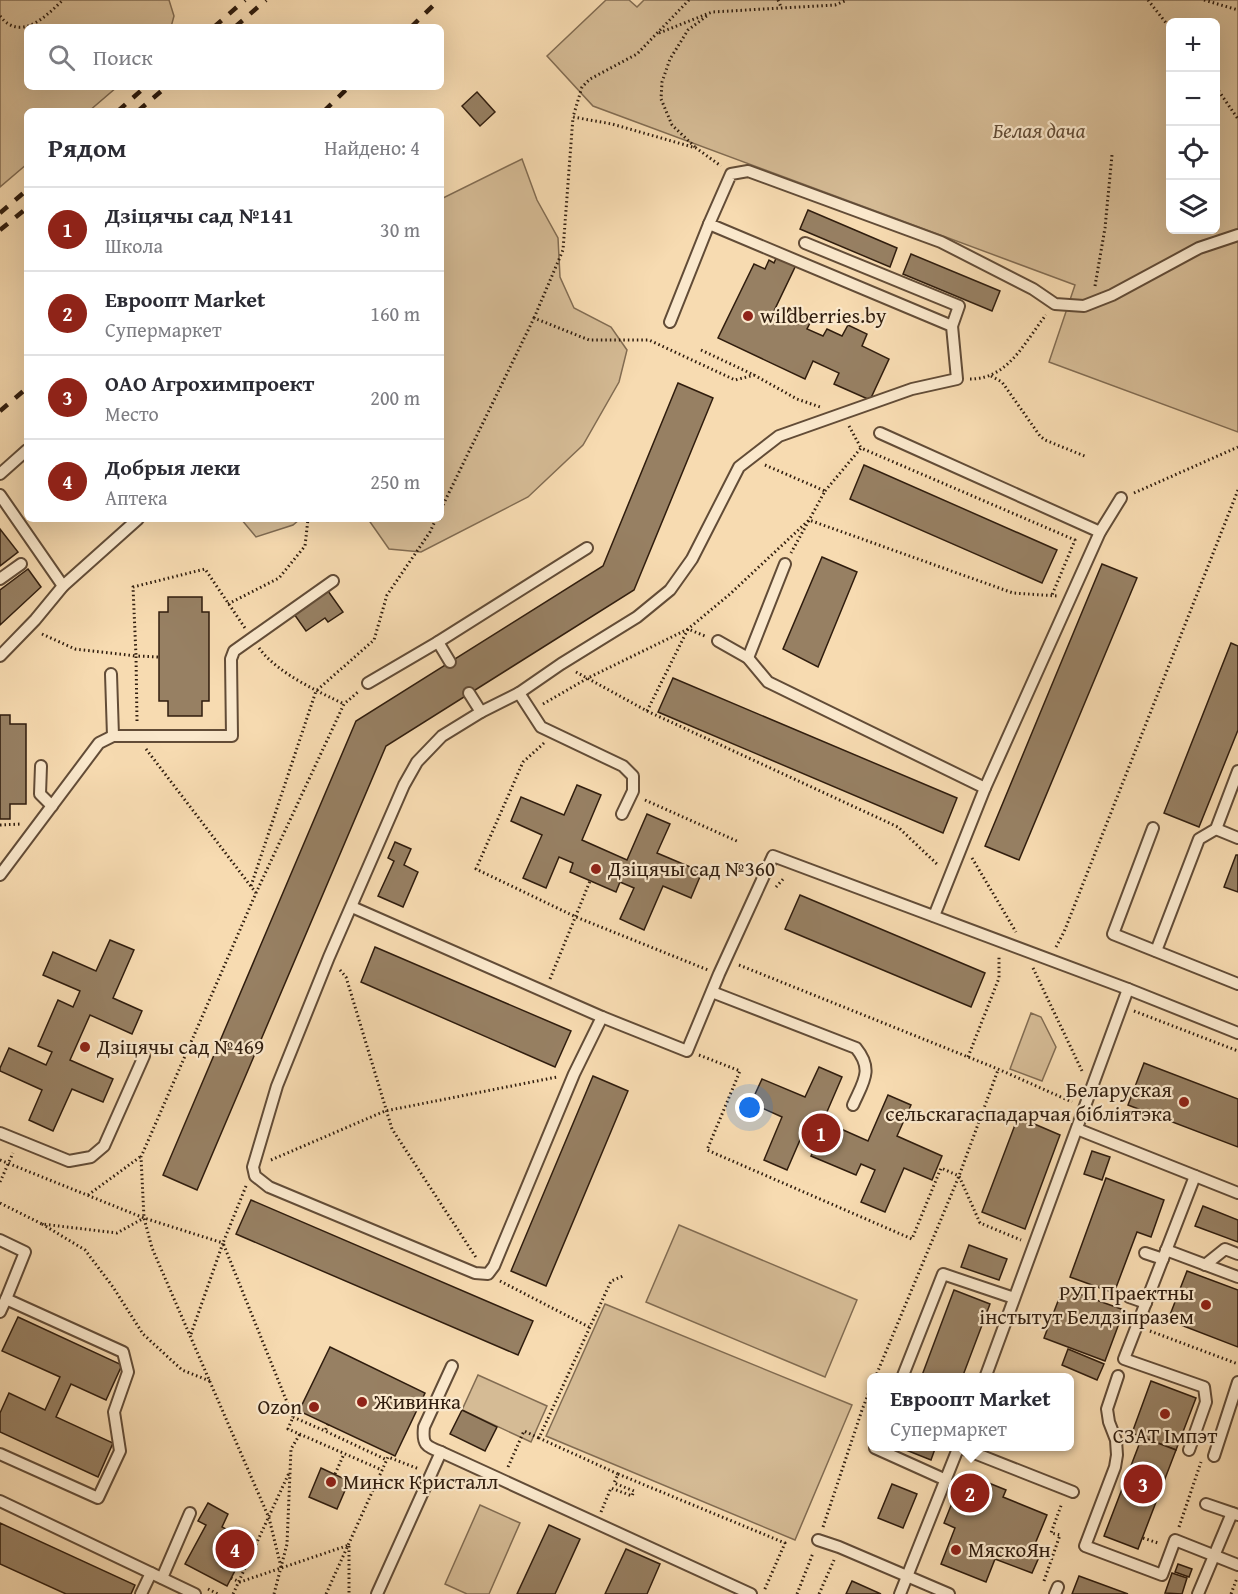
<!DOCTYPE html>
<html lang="ru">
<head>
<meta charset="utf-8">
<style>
	body { margin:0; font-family:"Gentium Book Plus",serif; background:#f7f7f7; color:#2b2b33 }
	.controls { position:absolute; right:18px; top:18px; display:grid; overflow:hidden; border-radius:9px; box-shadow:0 6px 24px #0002 }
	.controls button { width:54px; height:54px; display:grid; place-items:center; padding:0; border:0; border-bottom:2px solid #e1e1e2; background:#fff; color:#2b2b33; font:30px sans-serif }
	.you { position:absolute; left:750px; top:1108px; width:21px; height:21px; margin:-15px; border:4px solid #fff; border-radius:50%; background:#1a73e8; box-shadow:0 0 0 9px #1a73e833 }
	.badge { display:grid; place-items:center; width:39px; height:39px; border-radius:50%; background:#8f2418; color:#fff; font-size:20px; font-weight:700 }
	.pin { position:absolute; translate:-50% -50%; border:3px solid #fff; box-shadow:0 2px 6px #0006 }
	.popup { position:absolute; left:867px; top:1373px; width:207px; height:78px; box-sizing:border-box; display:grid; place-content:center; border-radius:9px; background:#fff; filter:drop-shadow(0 2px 4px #0005); font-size:20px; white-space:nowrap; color:#7c7c81 }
	.popup b { font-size:22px; color:#2b2b33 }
	.popup::after { content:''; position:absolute; left:50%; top:100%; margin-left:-12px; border:12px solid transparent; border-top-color:#fff }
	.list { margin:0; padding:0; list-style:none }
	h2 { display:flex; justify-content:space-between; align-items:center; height:78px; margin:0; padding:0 24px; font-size:26px }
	h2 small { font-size:20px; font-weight:400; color:#7c7c81 }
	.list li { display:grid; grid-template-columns:39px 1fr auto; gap:18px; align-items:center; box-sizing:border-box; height:84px; padding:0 24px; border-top:2px solid #e1e1e2 }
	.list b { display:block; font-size:22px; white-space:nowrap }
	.list p { margin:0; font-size:20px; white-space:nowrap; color:#7c7c81 }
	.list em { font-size:20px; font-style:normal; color:#7c7c81 }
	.icon { flex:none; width:33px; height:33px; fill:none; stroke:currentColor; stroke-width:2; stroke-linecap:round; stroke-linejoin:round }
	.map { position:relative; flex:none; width:1238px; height:1594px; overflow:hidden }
	.search { position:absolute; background:#fff; box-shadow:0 6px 24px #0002; left:24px; top:24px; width:420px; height:66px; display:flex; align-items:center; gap:15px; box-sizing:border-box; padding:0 21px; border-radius:9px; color:#7c7c81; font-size:22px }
	.panel { position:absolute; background:#fff; box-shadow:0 6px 24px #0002; left:24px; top:108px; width:420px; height:414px; border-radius:9px }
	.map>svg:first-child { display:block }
	.green { fill:#d5bb95; stroke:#826c52; stroke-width:1.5; fill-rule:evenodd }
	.building { fill:#978063; stroke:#301d0e; stroke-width:1.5 }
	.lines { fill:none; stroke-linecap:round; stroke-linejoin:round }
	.lane-casing { stroke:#624c37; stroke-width:14 }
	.path { stroke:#301d0e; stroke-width:3; stroke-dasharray:1.5 3; stroke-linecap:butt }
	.lane { stroke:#fae8cc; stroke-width:10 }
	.rail { stroke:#301d0e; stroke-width:4.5; stroke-dasharray:10 10; stroke-linecap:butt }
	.poi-dot { fill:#8f2418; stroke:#fae8cc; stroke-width:2 }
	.labels { text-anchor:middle; stroke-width:4.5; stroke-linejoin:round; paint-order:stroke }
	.park-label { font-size:21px; font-style:italic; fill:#624c36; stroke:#fae8cc }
	.poi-label { font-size:21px; fill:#301d0e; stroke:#fae8cc; text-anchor:start }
</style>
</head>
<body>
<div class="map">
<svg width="1238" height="1594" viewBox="0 0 1238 1594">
	<rect width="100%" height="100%" fill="#f7dbb1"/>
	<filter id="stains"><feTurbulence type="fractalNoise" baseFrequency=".00333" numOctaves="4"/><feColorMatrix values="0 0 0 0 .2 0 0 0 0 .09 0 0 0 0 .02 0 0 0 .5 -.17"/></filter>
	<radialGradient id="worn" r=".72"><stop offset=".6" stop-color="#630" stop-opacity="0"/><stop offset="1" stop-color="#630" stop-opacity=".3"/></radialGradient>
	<g class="green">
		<path d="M0,0H169L174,16L171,27H27V87H117L89,111H27V164L0,187Z"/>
		<path d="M606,0H629L637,7L644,0H1238V432L1049,362L1075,285L593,106L547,56ZM1170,22H1216V230H1170Z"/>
		<path d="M522,159L537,200L558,238L560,277L574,308L611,327L627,350L619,382L583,445L528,497L421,552L389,549L368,519H441V199Z"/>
		<path d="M241,519H300L293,525L256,537Z"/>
		<path d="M1031,1013L1041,1017L1056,1047L1042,1081L1010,1069Z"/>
		<path d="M679,1225L857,1300L825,1377L646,1302Z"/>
		<path d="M605,1304L852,1405L795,1540L546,1436Z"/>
		<path d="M478,1375L547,1406L531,1442L462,1410Z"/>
		<path d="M480,1505L520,1523L489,1594H467L445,1584Z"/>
	</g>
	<g class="building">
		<path d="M477,92L495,112L480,126L462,106Z"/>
		<path d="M808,210L897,248L890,267L800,229Z"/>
		<path d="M911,254L1000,291L992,311L903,274Z"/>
		<path d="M777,256L796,265L774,311L785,317L789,308L812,319L807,329L823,336L827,329L842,336L848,325L867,334L862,346L889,359L870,400L834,384L839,373L813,361L805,379L718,338L754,264L765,269L769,260L774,263Z"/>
		<path d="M678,383L713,398L634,590L386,746L197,1190L163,1175L356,721L603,566Z"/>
		<path d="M864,465L1057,550L1042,583L850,499Z"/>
		<path d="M0,529L18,552L0,566Z"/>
		<path d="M822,557L857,572L818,667L783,649Z"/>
		<path d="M1102,564L1137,578L1019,860L985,846Z"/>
		<path d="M28,569L41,587L0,625V590Z"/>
		<path d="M328,591L343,612L328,622L325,618L306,631L294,614Z"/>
		<path d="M168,597H202V612H209V701H202V716H168V701H159V612H168Z"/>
		<path d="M1231,643L1238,646V730L1199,827L1164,813Z"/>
		<path d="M673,678L957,798L943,833L658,712Z"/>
		<path d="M0,715H10V724H26V804H10V819H0Z"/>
		<path d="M577,785L601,795L582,840L627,860L647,814L670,824L657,853L702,872L691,898L663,886L644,930L620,919L634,888L620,882L616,892L570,872L573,863L559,857L546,888L523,878L542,835L511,821L521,797L564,815Z"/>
		<path d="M395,842L411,849L404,865L418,872L403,907L378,896L394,861L388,858Z"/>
		<path d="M1236,855H1238V892L1224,887Z"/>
		<path d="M800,895L985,973L971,1007L785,929Z"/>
		<path d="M110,940L134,950L113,998L142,1011L132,1034L90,1015L70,1060L113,1079L103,1102L72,1089L53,1131L29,1120L42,1090L0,1071V1068L9,1048L46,1065L52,1052L38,1046L58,1000L73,1007L80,991L43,975L53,952L96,971Z"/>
		<path d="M375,947L571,1031L555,1067L361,982Z"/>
		<path d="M1144,1063L1238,1099V1147L1128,1105Z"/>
		<path d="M819,1067L842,1077L823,1121L868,1141L888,1095L911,1105L897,1136L942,1156L932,1180L904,1168L885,1212L861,1202L875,1170L861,1164L856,1175L811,1156L815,1147L800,1140L787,1170L764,1160L782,1117L751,1103L762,1079L805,1097Z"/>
		<path d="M593,1076L628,1091L546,1286L511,1271Z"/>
		<path d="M1018,1117L1060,1135L1025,1229L982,1212Z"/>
		<path d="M1092,1151L1110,1157L1102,1180L1084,1174Z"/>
		<path d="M1106,1178L1164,1200L1151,1237L1137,1232L1114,1293L1070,1277Z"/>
		<path d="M251,1200L533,1321L518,1355L236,1234Z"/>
		<path d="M1203,1206L1238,1220V1242L1195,1226Z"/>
		<path d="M969,1245L1007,1259L999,1280L961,1267Z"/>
		<path d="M1187,1271L1238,1290V1347L1168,1320Z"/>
		<path d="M1063,1288L1124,1310L1105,1361L1044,1338Z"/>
		<path d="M954,1290L990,1304L962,1378H921Z"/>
		<path d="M18,1317L122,1365L106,1400L71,1384L56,1417L113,1443L98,1477L0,1432V1413L9,1393L45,1410L60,1377L2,1351Z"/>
		<path d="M330,1347L425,1393L395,1456L299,1411Z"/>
		<path d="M1068,1349L1104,1364L1097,1380L1062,1365Z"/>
		<path d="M1151,1381L1196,1398L1176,1450L1132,1433Z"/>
		<path d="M462,1410L497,1427L485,1451L450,1434Z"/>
		<path d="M1142,1437L1176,1450L1138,1549L1104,1536Z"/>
		<path d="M896,1446H936L931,1460Z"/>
		<path d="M321,1468L349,1481L337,1509L309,1497Z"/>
		<path d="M964,1473L1006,1490L1003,1497L1047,1515L1035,1544L1043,1548L1032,1573L995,1559L986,1582L941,1564L955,1528L944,1523Z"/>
		<path d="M892,1484L917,1494L903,1528L878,1518Z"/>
		<path d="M208,1503L228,1514L222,1527L250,1542L227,1586L185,1564L206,1525L198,1521Z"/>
		<path d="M0,1523L135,1585L131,1594H66L0,1564Z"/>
		<path d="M549,1525L580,1539L555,1594H517Z"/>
		<path d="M626,1549L660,1564L647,1594H605Z"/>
		<path d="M1178,1564L1192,1569L1189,1577L1175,1572Z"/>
		<path d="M1172,1573L1187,1578L1182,1594L1165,1593Z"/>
		<path d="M1079,1576L1128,1594H1072Z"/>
		<path d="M852,1581L881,1594H846Z"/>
	</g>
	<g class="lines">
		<g class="lane-casing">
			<g id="lane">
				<path d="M805,243L959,306L952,326"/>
				<path d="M670,322L709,224"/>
				<path d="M880,433L1100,532"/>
				<path d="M0,474L27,450"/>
				<path d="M0,495L63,586"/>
				<path d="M0,579L21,564"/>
				<path d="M718,641L748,658L768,682L985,788"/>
				<path d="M438,642L450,662"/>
				<path d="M0,656L35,620L63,586L138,519"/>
				<path d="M748,658L785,564"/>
				<path d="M111,674L113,736"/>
				<path d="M368,683L438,642L587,548"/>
				<path d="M469,693L481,712"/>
				<path d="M519,693L541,727L623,766L633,776V791L622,814"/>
				<path d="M41,766L40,794L52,806"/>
				<path d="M1153,828L1113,934L1238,984"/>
				<path d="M1216,829L1238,838"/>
				<path d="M0,875L99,743L113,736H232L231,659L234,651L333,581"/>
				<path d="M352,907L602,1017L687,1051L719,974L773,856L1128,989L1238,1033"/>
				<path d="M934,916L985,788L1100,532L1121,498"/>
				<path d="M1156,951L1199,839L1216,829L1238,771"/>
				<path d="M712,992L856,1048C874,1070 863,1082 853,1105"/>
				<path d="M602,1017L574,1074L494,1266L488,1274L475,1273L269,1187L255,1176L253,1167L277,1086L329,957L404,785L417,762L442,736L481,712L519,693L561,664L637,617L670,590L692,559L739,467L779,436L912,389L957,379L952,326L709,224L731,174L748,171L941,242L1033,289L1055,304L1084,306L1112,295L1199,248L1238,235"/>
				<path d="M1077,1129L1238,1193"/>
				<path d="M0,1133L69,1161L91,1157L104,1146L144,1056"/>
				<path d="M0,1240L25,1252L6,1299"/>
				<path d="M1166,1250L1238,1277"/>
				<path d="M1145,1253L1163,1259"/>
				<path d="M1205,1265L1225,1249L1238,1254"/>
				<path d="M1129,1297L1146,1303"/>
				<path d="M0,1312L6,1299L123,1352L128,1372L114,1412L120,1451L98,1498L0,1454"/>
				<path d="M1118,1376L1107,1409L1109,1422L1116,1440L1117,1455L1115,1467L1085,1546L1162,1575L1175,1540L1238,1565"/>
				<path d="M902,1378L943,1274L1014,1298"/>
				<path d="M985,1378L1128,989"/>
				<path d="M875,1446V1448L946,1480"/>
				<path d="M959,1447L1073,1492"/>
				<path d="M1189,1450L1206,1402L1204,1387L1124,1359L1195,1176"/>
				<path d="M441,1452L751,1594"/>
				<path d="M1214,1456L1238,1382"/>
				<path d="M0,1501L195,1594"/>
				<path d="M1206,1504L1238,1515"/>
				<path d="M818,1540L839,1547L949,1594"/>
				<path d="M162,1578L190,1513"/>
				<path d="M141,1594L151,1573"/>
				<path d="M377,1594L441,1452C426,1446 422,1445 424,1427L452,1366"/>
				<path d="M900,1594L959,1446"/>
				<path d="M1055,1594L1058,1587"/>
				<path d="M1198,1594L1232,1513"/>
			</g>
		</g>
		<g class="path">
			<path d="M689,0L637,54L590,79L582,87L573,117L612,124L696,148L721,166"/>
			<path d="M778,0L781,7"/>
			<path d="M1148,0L1170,28"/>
			<path d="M1204,0L1238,10"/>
			<path d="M0,16C21,43 47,15 63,0"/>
			<path d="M659,33L712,12L835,5L847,0"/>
			<path d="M1216,87L1238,119"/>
			<path d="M695,147L672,125L661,99L662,82L670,59L688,30L708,15"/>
			<path d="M1095,286L1105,228L1112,155"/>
			<path d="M534,318L563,250L573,117"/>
			<path d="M701,350L754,375L797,399L820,407"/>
			<path d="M991,376L1002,382L1040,436L1045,440L1087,457"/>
			<path d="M970,379C1009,379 1025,341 1046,315"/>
			<path d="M849,426L861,448"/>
			<path d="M765,465L825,491L791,553"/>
			<path d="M825,491L861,448L1075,540L1052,595"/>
			<path d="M1134,493L1238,447"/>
			<path d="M441,509L534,318L589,340H649L735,380L754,375"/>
			<path d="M228,604L279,578L305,546L308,519"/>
			<path d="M42,634L75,649L136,656L133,587L205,569L245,628"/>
			<path d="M259,648C277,673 317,691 344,704"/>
			<path d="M576,672L647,711L898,827L938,865"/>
			<path d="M543,704L588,678L688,629L730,594L809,520L1013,593L1057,596"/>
			<path d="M647,711L688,629L705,636"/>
			<path d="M137,721L136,656L159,657"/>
			<path d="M544,743L523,762L476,869L576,917L708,970"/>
			<path d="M146,749L256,893"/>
			<path d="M645,800L739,842"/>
			<path d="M0,825L22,824"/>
			<path d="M972,858L1016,932"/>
			<path d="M251,886L316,691L374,640L387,595L430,532L436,519"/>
			<path d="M776,887L785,877"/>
			<path d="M1056,947L1064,932L1238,490"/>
			<path d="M739,965L998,1069L1072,1102"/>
			<path d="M1033,968L1083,1073"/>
			<path d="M340,970L346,977L392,1129L477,1259"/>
			<path d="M550,979L590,881"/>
			<path d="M1134,1011L1238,1051"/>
			<path d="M699,1055L740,1071L707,1150L912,1239L941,1168L959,1176L980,1223L1021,1240"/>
			<path d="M968,1057L999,978V955"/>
			<path d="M0,1160L144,1218L223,1243L191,1334"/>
			<path d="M271,1160L385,1111L557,1077"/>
			<path d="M0,1182L13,1153"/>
			<path d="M246,1186L223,1243L293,1417L288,1429L382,1470"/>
			<path d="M88,1195L140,1157"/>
			<path d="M0,1203L42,1224L117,1233L144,1218"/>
			<path d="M42,1224L85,1250L113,1287L143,1334L182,1370L210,1381"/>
			<path d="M500,1281L589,1327"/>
			<path d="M1150,1331L1238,1364"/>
			<path d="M875,1378L959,1176L998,1070"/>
			<path d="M293,1417L325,1431"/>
			<path d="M328,1424L325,1431L387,1460"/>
			<path d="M508,1467L524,1431L539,1438"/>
			<path d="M335,1474L344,1454"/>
			<path d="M618,1474L785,1543L764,1591"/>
			<path d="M445,1479L463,1486L466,1480"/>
			<path d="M601,1512L611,1488L632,1496L634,1491L614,1483L618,1474L539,1438L611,1281L623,1276"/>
			<path d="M823,1527L862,1410L871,1387"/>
			<path d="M1179,1527L1201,1462"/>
			<path d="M1143,1538L1158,1543"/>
			<path d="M281,1567L269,1518L152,1248L144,1218L141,1157L256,893L344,704L358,692"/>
			<path d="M231,1578L240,1582L349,1545V1594"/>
			<path d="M1044,1581L1060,1535L1051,1533L1062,1503"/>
			<path d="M208,1589L218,1594"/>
			<path d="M233,1594L289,1473"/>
			<path d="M274,1594L287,1544L291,1449L300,1434"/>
			<path d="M326,1594L388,1457L419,1469"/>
			<path d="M797,1594L813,1553"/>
			<path d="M819,1594L834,1560"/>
			<path d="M1231,1594L1237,1578"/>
		</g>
		<use href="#lane" class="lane"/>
		<g class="rail">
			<path d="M214,27L245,0"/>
			<path d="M235,27L266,0"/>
			<path d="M411,27L439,0"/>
			<path d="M118,111L145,87"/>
			<path d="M138,111L166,87"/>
			<path d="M324,111L349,87"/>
			<path d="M0,213L27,190"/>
			<path d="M0,230L27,208"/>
			<path d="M0,411L27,388"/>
		</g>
	</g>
	<g class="poi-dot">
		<circle cx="748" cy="316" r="6"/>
		<circle cx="596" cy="869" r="6"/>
		<circle cx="85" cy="1047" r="6"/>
		<circle cx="1184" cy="1102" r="6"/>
		<circle cx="1206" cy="1305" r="6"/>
		<circle cx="362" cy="1402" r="6"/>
		<circle cx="314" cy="1407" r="6"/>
		<circle cx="1165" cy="1414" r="6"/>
		<circle cx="331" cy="1482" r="6"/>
		<circle cx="956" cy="1550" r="6"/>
	</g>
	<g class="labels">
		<g class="park-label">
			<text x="1039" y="138">Белая дача</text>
		</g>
		<g class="poi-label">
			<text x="760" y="323">wildberries.by</text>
			<text x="608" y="876">Дзіцячы сад №360</text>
			<text x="97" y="1054">Дзіцячы сад №469</text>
			<text x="1172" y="1097" text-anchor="end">Беларуская<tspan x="1172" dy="24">сельскагаспадарчая бібліятэка</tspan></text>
			<text x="1194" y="1300" text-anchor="end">РУП Праектны<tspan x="1194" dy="24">інстытут Белдзіпразем</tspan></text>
			<text x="374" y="1409">Живинка</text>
			<text x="302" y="1414" text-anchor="end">Ozon</text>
			<text x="1165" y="1443" text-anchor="middle">СЗАТ Імпэт</text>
			<text x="343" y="1489">Минск Кристалл</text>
			<text x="968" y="1557">МяскоЯн</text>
		</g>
	</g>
	<rect width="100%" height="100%" filter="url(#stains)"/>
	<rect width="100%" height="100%" fill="url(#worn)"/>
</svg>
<div class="controls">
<button>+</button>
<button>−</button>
<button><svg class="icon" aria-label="locate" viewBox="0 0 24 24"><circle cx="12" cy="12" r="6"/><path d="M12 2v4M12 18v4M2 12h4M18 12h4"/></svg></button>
<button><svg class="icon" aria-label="layers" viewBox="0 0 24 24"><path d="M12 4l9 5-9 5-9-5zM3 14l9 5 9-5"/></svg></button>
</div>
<div class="you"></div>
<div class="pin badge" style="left:821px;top:1133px">1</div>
<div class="pin badge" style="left:970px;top:1493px">2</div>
<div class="popup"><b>Евроопт Market</b>Супермаркет</div>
<div class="pin badge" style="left:1143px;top:1484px">3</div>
<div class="pin badge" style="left:235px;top:1549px">4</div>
<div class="search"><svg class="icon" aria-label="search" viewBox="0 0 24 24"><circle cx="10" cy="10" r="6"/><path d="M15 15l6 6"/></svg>Поиск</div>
<section class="panel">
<h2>Рядом<small>Найдено: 4</small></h2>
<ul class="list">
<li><span class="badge">1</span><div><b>Дзіцячы сад №141</b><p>Школа</p></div><em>30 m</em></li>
<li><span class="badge">2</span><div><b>Евроопт Market</b><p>Супермаркет</p></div><em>160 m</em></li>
<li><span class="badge">3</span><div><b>ОАО Агрохимпроект</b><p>Место</p></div><em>200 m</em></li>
<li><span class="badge">4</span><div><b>Добрыя леки</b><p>Аптека</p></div><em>250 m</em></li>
</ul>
</section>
</div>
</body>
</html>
